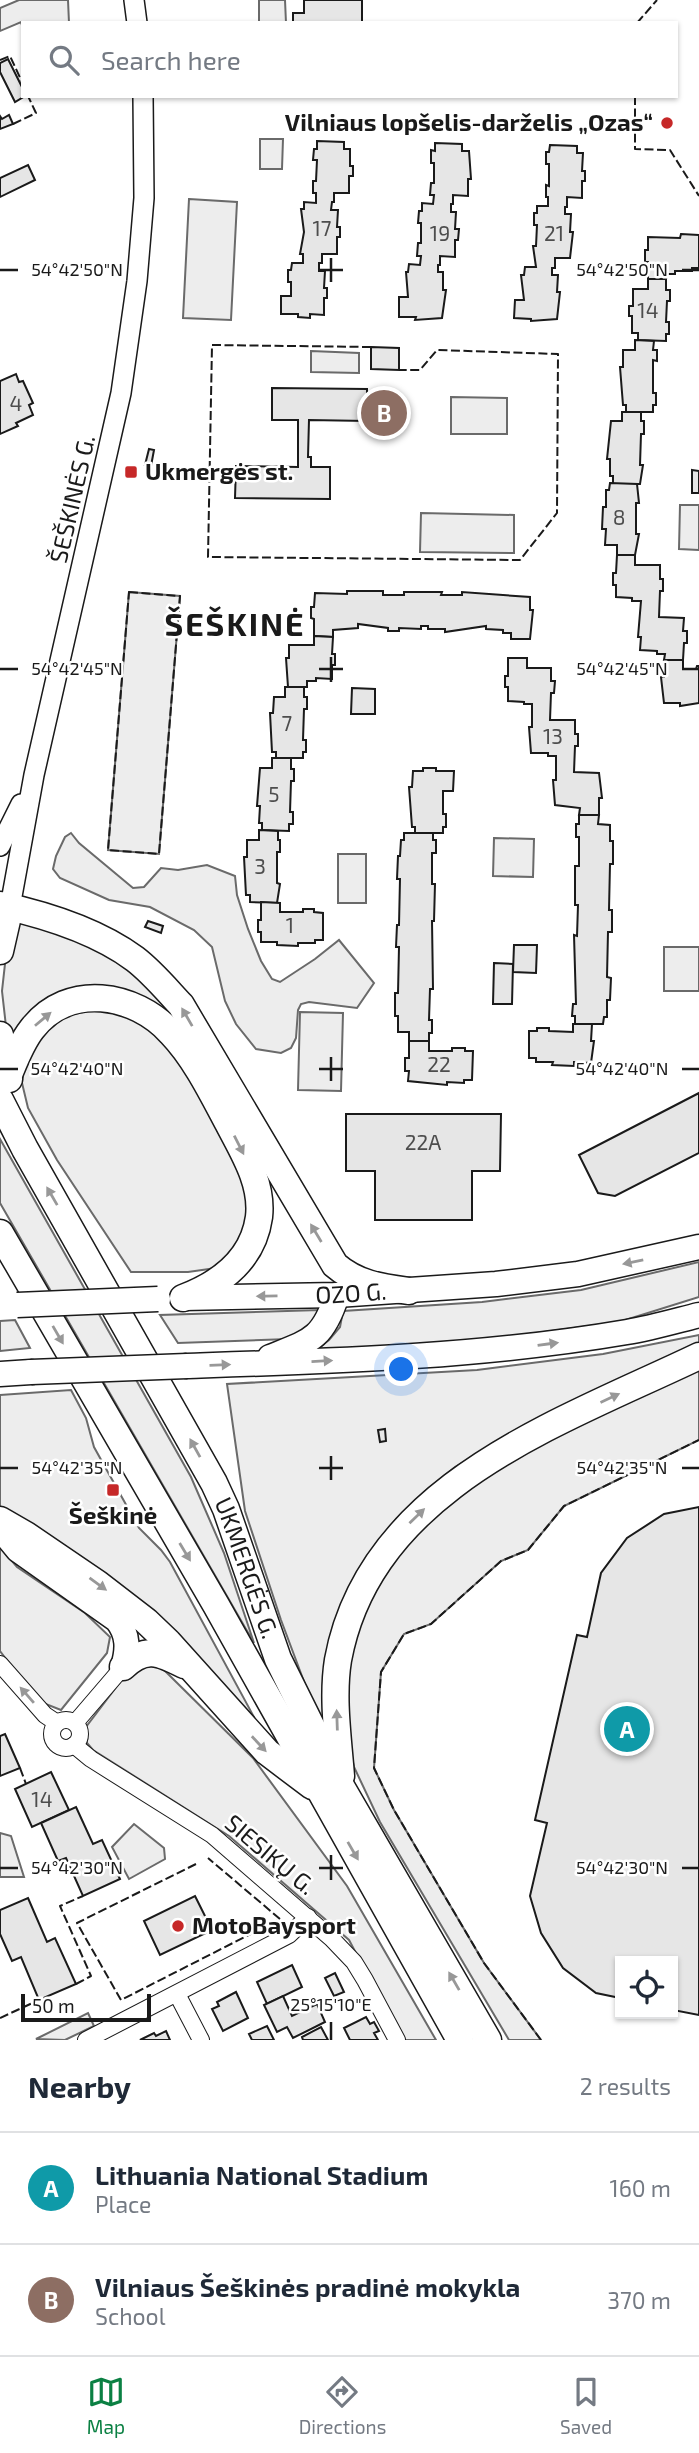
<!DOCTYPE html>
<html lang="en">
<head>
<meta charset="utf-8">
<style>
	body { margin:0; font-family:"Exo 2",sans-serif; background:#f6f6f7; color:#1f2937 }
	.controls { position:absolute; right:21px; bottom:21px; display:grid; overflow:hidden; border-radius:0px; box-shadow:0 2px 5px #0004 }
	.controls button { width:63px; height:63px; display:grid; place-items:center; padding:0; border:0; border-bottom:2px solid #e0e1e3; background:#fff; color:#1f2937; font:35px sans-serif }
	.scale { position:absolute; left:21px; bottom:18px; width:130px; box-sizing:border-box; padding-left:7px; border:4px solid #1a1a1a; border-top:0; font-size:19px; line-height:24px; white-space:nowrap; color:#1a1a1a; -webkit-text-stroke:5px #fff; paint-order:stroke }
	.you { position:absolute; left:402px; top:1370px; width:24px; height:24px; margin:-18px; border:5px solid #fff; border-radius:50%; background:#1a73e8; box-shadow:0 0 0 10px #1a73e833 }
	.badge { display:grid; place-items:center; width:46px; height:46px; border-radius:50%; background:#0b8043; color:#fff; font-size:23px; font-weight:700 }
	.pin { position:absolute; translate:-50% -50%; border:4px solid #fff; box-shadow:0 2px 7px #0006 }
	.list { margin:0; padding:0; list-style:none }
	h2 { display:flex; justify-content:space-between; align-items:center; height:91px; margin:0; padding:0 28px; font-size:30px }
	h2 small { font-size:23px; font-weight:400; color:#747a83 }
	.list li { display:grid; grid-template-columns:46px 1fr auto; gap:21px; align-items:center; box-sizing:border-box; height:112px; padding:0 28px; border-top:2px solid #e0e1e3 }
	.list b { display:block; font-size:26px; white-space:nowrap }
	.list p { margin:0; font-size:23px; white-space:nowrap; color:#747a83 }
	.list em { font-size:23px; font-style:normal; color:#747a83 }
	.icon { flex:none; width:38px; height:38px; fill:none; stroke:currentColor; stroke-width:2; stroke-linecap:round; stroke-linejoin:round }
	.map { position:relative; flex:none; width:699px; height:2040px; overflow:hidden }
	.search { position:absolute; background:#fff; box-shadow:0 2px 5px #0004; left:21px; right:21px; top:21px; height:77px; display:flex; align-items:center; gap:18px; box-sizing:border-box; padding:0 24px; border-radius:0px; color:#747a83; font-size:26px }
	.sheet { height:315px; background:#fff }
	nav { display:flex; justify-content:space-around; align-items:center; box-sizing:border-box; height:98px; border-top:2px solid #e0e1e3; background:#fff; font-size:19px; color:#747a83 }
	nav a { display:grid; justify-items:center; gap:4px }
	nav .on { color:#0b8043 }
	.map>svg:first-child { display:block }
	.built { fill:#ededed; stroke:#6a6a6a; stroke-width:2 }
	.building { fill:#e6e6e6; stroke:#1a1a1a; stroke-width:2 }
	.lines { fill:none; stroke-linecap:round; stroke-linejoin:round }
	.minor-casing { stroke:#1a1a1a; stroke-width:18 }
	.tertiary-casing { stroke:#1a1a1a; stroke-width:22 }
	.primary-casing { stroke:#1a1a1a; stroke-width:27 }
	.trunk-casing { stroke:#1a1a1a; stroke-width:29 }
	.minor { stroke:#fff; stroke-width:16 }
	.tertiary { stroke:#fff; stroke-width:19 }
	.primary { stroke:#fff; stroke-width:24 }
	.trunk { stroke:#fff; stroke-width:26 }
	.primary-bridge-casing { stroke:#1a1a1a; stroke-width:27; stroke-linecap:butt }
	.primary-bridge { stroke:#fff; stroke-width:24 }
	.fence { stroke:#1a1a1a; stroke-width:2; stroke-dasharray:9 3.5; stroke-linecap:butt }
	.oneway { fill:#989898 }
	.ticks { fill:none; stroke:#1a1a1a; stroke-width:2.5 }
	.poi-dot { fill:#c62828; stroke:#fff; stroke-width:2.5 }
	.labels { text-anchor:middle; stroke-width:5; stroke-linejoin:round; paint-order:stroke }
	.number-label { font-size:21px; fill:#4d4d4d }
	.poi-label { font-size:24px; font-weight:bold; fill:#1a1a1a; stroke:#fff; text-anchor:start }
	.street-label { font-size:24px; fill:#1a1a1a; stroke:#fff }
	.district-label { font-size:32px; font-weight:bold; letter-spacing:2px; fill:#1a1a1a; stroke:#fff }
	.ticks-label { font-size:18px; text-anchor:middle; fill:#1a1a1a; stroke:#fff; stroke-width:5; stroke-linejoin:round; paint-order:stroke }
</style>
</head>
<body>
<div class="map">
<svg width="699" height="2040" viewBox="0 0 699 2040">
	<rect width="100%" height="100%" fill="#fff"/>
	<g class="built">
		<path d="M19,0H68L69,23H23V29L21,22L0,31V8Z"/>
		<path d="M259,0H285L286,23H259Z"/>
		<path d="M260,139H283L282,169H260Z"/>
		<path d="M189,199L237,202L231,320L183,318Z"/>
		<path d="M311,351L359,353V373L311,372Z"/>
		<path d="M451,397L507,398V434H451Z"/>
		<path d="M680,505H699V550L679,549Z"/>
		<path d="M421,513L514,515V553L420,552Z"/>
		<path d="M129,592L180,596L159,854L108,850Z"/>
		<path d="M71,833L79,843L133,888L144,887L161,868L178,870L207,865L235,876L237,895L248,929L261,961L272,979L280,982L315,959L339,940L374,983L357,1008L309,1002L301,1004L298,1010L296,1038L291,1048L281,1053L256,1049L236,1024L225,1001L212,947L194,930L150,907L109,900L60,878L53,869L56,856L65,837Z"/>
		<path d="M494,838L534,839L533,877L493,876Z"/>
		<rect x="338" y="854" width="28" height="49"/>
		<path d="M23,920L95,948L147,982L189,1031L104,990L9,1053L2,991L6,955L15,923Z"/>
		<rect x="664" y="947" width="35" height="44"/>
		<path d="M98,1009L135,1018L166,1043L187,1073L241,1175L247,1194L245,1239L216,1268L188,1272H131L57,1160L28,1108L22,1083L23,1069L32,1048L60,1017Z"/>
		<path d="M300,1012L343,1013L341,1091L298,1090Z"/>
		<path d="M0,1139L191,1477L224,1553L254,1643L0,1203Z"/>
		<path d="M699,1262V1297L619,1322L461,1343L316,1350L329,1340L340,1327L343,1311L482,1302L581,1290Z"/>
		<path d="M320,1310L319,1318L289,1339L178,1343L160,1315Z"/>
		<path d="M15,1320L30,1348L0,1351V1321Z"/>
		<path d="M699,1335V1343L490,1447L455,1467L424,1492L396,1519L368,1558L328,1717L318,1719L281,1620L245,1511L227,1384L477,1370L603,1354Z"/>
		<path d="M699,1367V1440L564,1506L528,1550L501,1561L431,1624L404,1634L381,1672L374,1768L394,1810L484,1963L541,2040H509L380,1822L354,1767L349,1744L345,1691L358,1617L405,1541L493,1468Z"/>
		<path d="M71,1390L86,1418L94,1447L139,1528L161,1550L170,1562L261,1730L41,1531L0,1506V1395Z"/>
		<path d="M0,1547L17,1567L85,1613L110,1637L107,1653L61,1710L38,1701L0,1651Z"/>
		<path d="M141,1665L161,1667L253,1758L347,1886L436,2040H402L349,1940L229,1836L93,1750L87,1743L85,1733L86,1727L127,1673Z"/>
		<path d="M134,1824L164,1848L165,1859L129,1879L112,1847Z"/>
		<path d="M0,1833L11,1836L24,1877H0Z"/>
		<path d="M88,2013L94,2026L65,2040L36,2039Z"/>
	</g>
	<g class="building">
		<path d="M304,0H362V23H293V13H304Z"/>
		<path d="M8,59L23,89V96H25L15,102L0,72V63Z"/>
		<path d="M9,115L13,124L0,129V116L2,119Z"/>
		<path d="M317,141L344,142V149H350V166H353V176H349V193H334V202H332L331,210H338L337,227H340V237H337V254H322V263H319V271H325L324,288H327V298H324V315L310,314V318L298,317V314H281V296H291V282H288V270H291L292,263H303V254H300L304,232L301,209H304V202L316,203V193H313V181H316L317,160H313L314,149H317Z"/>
		<path d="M435,143L462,144V151H469L471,179H468V196L453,195V204H451V212H456L455,229H459L458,240H455V257L440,256V265H438V272H443V290H446L442,318L415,320L416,317H399V297H408L406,272H408L409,264L420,265L421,256H417L418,243H421V223H418L419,211H422V203L433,204L434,195H430L431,183H434V163H431V150L435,151Z"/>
		<path d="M550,145L577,146V153H583L582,171H585V181H582V198L567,197V207H565V214H571L570,232H573L570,258H555V268H552V275H558L557,292H560L557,319L531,321V319L514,318L515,300H524L521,275H524L525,267H536L533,246H536L537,225H534V213H537V206H548V197H546V185L549,186V164H546V152H549Z"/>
		<path d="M28,165L35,180L0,197V178Z"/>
		<path d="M681,234L699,235V268H692V271H675V274H667L666,279H648V262H645V250H648V237L680,238Z"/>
		<path d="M648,279H666V290H670V301H667L666,322H669V334H666V341L638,340V333H632V316H629V306H633V289H648Z"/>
		<path d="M635,340L654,341L653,350H657V361L653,360V393H656V405H653V412H626V405H623L620,367H623V350H635Z"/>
		<path d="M371,347L399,348V370L371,369Z"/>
		<path d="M16,374L19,382L23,381L33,403L29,405L33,415L16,423L18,426L0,434V381Z"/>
		<path d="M272,388L367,389V421L309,420L308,457H311V467H330V499L235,498L236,466L298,467V420H272Z"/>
		<path d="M622,412H641V421H644V434H641L640,465H643L640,484H613V476H610V459H607L611,421H622Z"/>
		<path d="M149,449L154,450L151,466L145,465Z"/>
		<path d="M692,470L699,471V493H692Z"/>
		<path d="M610,483L637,484L639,503H636V534H639L635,555H617V545H605L606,529H602L603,507H606V490H609Z"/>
		<path d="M617,555H635V565H660V579H663V591H660L659,617L684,618L683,631H687V643H684L683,660H664L665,654H657V651L640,650L641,637H638L641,601H632V598L616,597V585H613V573H616Z"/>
		<path d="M347,591H383V595H404V592H442L441,595H462V592L530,597V610H533L530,639H511V633H503V630L486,629V626L445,632V629H428V626H421V629L399,628V631H388V628L358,624V628L333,630V637L314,636V619L311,618V607H314L315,593L347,594Z"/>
		<path d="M314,636L333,637L332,654H335V665H332V679L316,678V681H307V687H288L286,658H289V645H314Z"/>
		<path d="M508,658H527V668H551V681H555L554,693H551L550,720H575V734H578V746H575L574,772L599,773L602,798H599V815H579L580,808L555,805L553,780H556V756H548V753H531L529,727H532V704H524V702L508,701V687H505V676H508Z"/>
		<path d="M664,660H683V669H696L697,666H699V703L680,706V703H664L661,677H664Z"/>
		<path d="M285,687H304V697H307V709H304L303,740H306V752H303V758H276V752H272L270,713H273L274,697H285Z"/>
		<path d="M352,688L375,689V714H351Z"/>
		<path d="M272,758H291V769H294V781H291L290,812H293V824H289V831L262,830V823H259L260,806H257L260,768H272Z"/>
		<path d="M423,768H436V771H454L453,791H443V814H446V827H443V833H415V827H412L409,787H412L413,771H423Z"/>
		<path d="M579,815H599L598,824L610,825V841H613V864H610L609,910H612V932H608L607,977L611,978L610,1000H607V1017H604L603,1024H575V1016H572L573,1004H576L574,935L577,936L578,905H575V866H579V837H576V824H579Z"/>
		<path d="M259,830L278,831V840H280V852H277V883L280,884L277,903L250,902V895H246L244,857H247V840H259Z"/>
		<path d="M404,833H433V840H436V853H432V884H435L434,921H432L433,989H430L429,1020H432V1033H429V1041H409V1032H398V1016H395V993H398L399,947H396L397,925H399L400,879H397L398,856H400L401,840H404Z"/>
		<path d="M261,902L280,903V912H303V909H314V912L323,913V940H315V943H298V946L277,945V942H261V932H258V920H261Z"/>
		<path d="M148,921L163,926L161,933L145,927Z"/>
		<path d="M514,945H537L536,973L513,972Z"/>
		<path d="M494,963L513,964L512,1004H493Z"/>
		<path d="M573,1024H592L591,1041H594L591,1063L574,1062V1066L552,1065L553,1062H536V1058H529V1031H537V1028H549V1031L573,1032Z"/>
		<path d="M409,1041H429V1051H452V1048H465V1051H473L472,1080H464V1083L447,1082V1085L408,1081L409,1071H405V1058H409Z"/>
		<path d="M699,1093V1153L615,1196L598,1193L579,1155Z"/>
		<path d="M346,1114H501L500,1171H472V1220H375V1171H346Z"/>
		<path d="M385,1429L386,1441L380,1442L378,1430Z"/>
		<path d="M699,1507V2015L673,2010V1961H620V1998L596,1993L563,1968L541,1933L530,1896L547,1823L535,1820L577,1635L587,1637L601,1573L627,1538L664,1514Z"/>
		<path d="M5,1734L20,1768L0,1776V1736Z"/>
		<path d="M51,1772L69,1810L32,1827L15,1789Z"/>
		<path d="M76,1807L93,1844L102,1840L120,1879L83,1896L66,1858L58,1861L41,1823Z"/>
		<path d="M195,1896L212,1930L160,1955L144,1921Z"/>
		<path d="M28,1898L47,1942L55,1938L76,1984L39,2000L21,1957L12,1961L0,1934V1910Z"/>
		<path d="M292,1965L302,1987L267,2004L257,1982Z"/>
		<path d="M335,1973L344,1992L334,1996L325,1978Z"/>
		<path d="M236,1992L248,2018L223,2031L212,2009L219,2006L217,2002Z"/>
		<path d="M283,1996L292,2016L317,2004L325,2022L293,2038L287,2027L277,2032L264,2005Z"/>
		<path d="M366,2017L370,2024L374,2022L379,2031L374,2033L378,2040H350L344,2028Z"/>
		<path d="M267,2026L274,2040H252L249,2034Z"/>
		<path d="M321,2027L328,2040H303L302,2037Z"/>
		<path d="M166,2031L170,2040H140L154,2033L156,2036Z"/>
	</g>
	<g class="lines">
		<g class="minor-casing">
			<g id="minor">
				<path d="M0,1664L45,1715L57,1723"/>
				<circle cx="66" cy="1734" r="14"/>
				<path d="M75,1723L123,1667"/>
				<path d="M74,1745L91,1759L212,1835L332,1939L354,1962L365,1980L397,2040"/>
				<path d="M177,1994L201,2040"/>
				<path d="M86,2040L289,1935L308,1917"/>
			</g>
		</g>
		<g class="tertiary-casing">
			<g id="tertiary">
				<path d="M134,0L137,23"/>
				<path d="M0,846L21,804"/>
				<path d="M10,907L34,775L121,393L137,281L144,198L143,96"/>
			</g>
		</g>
		<g class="primary-casing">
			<g id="primary">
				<path id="s1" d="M183,1298L337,1295L496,1284L578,1274L699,1247"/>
				<path d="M270,1357C311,1341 323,1339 337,1295"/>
				<path d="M187,1366C334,1361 481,1357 627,1332C651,1328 675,1321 699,1315"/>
				<path d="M0,1374L31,1372"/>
				<path d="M0,1528L18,1550L117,1620C129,1635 128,1650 123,1667"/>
			</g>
		</g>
		<g class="trunk-casing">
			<g id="trunk">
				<path d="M0,905C46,915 97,931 135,959C152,972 166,989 181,1005L335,1265C357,1284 380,1287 409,1291"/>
				<path d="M0,951L10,907"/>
				<path d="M0,1035L9,1079"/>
				<path d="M8,1077C15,1060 21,1043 32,1029C68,982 135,993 171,1033C195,1058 212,1093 228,1123C243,1152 263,1183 259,1217C253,1260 220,1284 183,1298"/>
				<path id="s2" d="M0,1100L25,1149L214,1483L226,1509L278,1659L342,1788L488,2040"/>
				<path d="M0,1233L216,1605L460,2040"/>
				<path d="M0,1520L26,1535L98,1584L146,1621L168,1642L267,1752L312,1786"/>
				<path d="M123,1667C145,1646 159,1652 184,1665"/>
				<path d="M341,1776C338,1738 332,1697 338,1660C370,1486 559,1423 699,1356"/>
			</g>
		</g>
		<use href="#minor" class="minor"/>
		<use href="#tertiary" class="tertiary"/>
		<use href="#primary" class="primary"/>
		<use href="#trunk" class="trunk"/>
		<g class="primary-bridge-casing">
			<g id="primary-bridge">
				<path d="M17,1305L158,1299"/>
				<path d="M31,1372L187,1366"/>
			</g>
		</g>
		<use href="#primary-bridge" class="primary-bridge"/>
		<g class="fence">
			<path d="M637,23L657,0"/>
			<path d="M0,60L10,56L23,84"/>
			<path d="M635,96V149L670,150L699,196"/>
			<path d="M13,124L36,113L28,96"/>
			<path d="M371,347L212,345L208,557L520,560L557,513L558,354L437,350L420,370H399"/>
			<path d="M129,592L180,596L159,854L108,850Z"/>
			<path d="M20,1768L26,1784"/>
			<path d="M196,1864L77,1923L121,2000L280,1919L208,1858"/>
			<path d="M76,1984L91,1976L60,1906L83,1896"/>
			<path d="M0,2018L39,2000"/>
			<path d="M541,2040L484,1963L394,1810L374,1768L381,1672L404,1634L431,1624L501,1561L528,1550L564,1506L699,1440"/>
		</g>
	</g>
	<defs><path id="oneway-solid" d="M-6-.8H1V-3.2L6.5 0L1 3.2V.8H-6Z" transform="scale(1.75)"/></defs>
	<g class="oneway">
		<use href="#oneway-solid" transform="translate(187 1017) rotate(-120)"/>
		<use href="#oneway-solid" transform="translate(43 1019) rotate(-40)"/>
		<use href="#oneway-solid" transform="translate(239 1145) rotate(63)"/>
		<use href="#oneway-solid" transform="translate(52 1196) rotate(-120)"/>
		<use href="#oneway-solid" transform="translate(316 1233) rotate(-121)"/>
		<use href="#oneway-solid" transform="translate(633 1262) rotate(168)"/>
		<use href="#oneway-solid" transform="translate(267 1296) rotate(179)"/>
		<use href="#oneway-solid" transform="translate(58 1335) rotate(60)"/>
		<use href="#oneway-solid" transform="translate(548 1344) rotate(-8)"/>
		<use href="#oneway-solid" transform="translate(322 1361) rotate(-3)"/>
		<use href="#oneway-solid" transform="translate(220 1365) rotate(-2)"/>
		<use href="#oneway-solid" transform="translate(610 1398) rotate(-25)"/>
		<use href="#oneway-solid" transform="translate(195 1448) rotate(-119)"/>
		<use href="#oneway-solid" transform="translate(417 1516) rotate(-44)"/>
		<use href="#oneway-solid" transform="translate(185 1552) rotate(59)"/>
		<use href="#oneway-solid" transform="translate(98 1584) rotate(36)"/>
		<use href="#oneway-solid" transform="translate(27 1695) rotate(-131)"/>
		<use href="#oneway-solid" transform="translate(337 1720) rotate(-92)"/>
		<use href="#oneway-solid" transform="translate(259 1744) rotate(47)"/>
		<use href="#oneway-solid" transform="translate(353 1851) rotate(60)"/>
		<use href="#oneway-solid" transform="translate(454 1981) rotate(-120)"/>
	</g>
	<path class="ticks" d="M331,258V282M0,270H18M319,270H343M682,270H699M331,657V682M0,669H18M319,669H343M682,669H699M331,1057V1081M0,1069H18M319,1069H343M682,1069H699M331,1456V1480M0,1468H18M319,1468H343M682,1468H699M331,1855V1880M0,1868H18M319,1868H343M682,1868H699M331,2022V2040"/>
	<g class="poi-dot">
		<circle cx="667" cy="123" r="7"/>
		<rect x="124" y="465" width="14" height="14" rx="3.5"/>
		<rect x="106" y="1483" width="14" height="14" rx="3.5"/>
		<circle cx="178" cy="1926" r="7"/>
	</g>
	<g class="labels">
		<g class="number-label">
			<text x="322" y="236">17</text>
			<text x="440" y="241">19</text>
			<text x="554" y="241">21</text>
			<text x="648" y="318">14</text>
			<text x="16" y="411">4</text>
			<text x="619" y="525">8</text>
			<text x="287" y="731">7</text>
			<text x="553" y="744">13</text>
			<text x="274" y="802">5</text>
			<text x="260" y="874">3</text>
			<text x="290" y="933">1</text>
			<text x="439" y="1072">22</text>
			<text x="423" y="1150">22A</text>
			<text x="42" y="1807">14</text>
		</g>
		<g class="poi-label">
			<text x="653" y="131" text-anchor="end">Vilniaus lopšelis-darželis „Ozas“</text>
			<text x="145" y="480">Ukmergės st.</text>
			<text x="113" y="1524" text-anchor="middle">Šeškinė</text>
			<text x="192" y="1934">MotoBaysport</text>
		</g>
		<g class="street-label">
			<text transform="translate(73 499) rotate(-77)" y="8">ŠEŠKINĖS G.</text>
			<text dy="8" stroke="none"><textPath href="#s1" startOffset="168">OZO G.</textPath></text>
			<text dy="8" stroke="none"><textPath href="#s2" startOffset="530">UKMERGĖS G.</textPath></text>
			<text transform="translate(270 1855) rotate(40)" y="8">SIESIKŲ G.</text>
		</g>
		<g class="district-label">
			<text x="235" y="636">ŠEŠKINĖ</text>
		</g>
	</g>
	<g class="ticks-label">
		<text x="77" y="276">54°42'50"N</text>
		<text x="622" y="276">54°42'50"N</text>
		<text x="77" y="675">54°42'45"N</text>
		<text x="622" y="675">54°42'45"N</text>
		<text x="77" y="1075">54°42'40"N</text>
		<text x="622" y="1075">54°42'40"N</text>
		<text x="77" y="1474">54°42'35"N</text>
		<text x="622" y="1474">54°42'35"N</text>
		<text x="77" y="1874">54°42'30"N</text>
		<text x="622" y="1874">54°42'30"N</text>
		<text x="331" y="2011">25°15'10"E</text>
	</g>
</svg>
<div class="controls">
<button><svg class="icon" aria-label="locate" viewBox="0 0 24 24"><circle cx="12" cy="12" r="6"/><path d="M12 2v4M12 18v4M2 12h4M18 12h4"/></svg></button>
</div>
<div class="scale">50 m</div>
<div class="you"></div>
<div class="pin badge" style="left:627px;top:1729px;background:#0f9aa8">A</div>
<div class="pin badge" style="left:384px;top:413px;background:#8d6e63">B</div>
<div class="search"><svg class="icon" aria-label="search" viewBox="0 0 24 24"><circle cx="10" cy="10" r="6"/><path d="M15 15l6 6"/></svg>Search here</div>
</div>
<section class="sheet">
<h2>Nearby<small>2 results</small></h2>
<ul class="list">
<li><span class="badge" style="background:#0f9aa8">A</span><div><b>Lithuania National Stadium</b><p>Place</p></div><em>160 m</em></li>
<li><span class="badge" style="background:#8d6e63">B</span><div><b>Vilniaus Šeškinės pradinė mokykla</b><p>School</p></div><em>370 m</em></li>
</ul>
</section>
<nav>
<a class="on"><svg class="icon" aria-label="map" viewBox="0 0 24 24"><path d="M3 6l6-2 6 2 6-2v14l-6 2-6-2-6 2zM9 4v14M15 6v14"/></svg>Map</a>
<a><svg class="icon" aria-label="directions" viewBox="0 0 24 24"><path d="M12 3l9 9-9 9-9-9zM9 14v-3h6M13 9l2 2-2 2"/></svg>Directions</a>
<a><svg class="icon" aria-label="saved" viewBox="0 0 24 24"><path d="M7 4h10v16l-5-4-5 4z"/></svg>Saved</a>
</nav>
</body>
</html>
